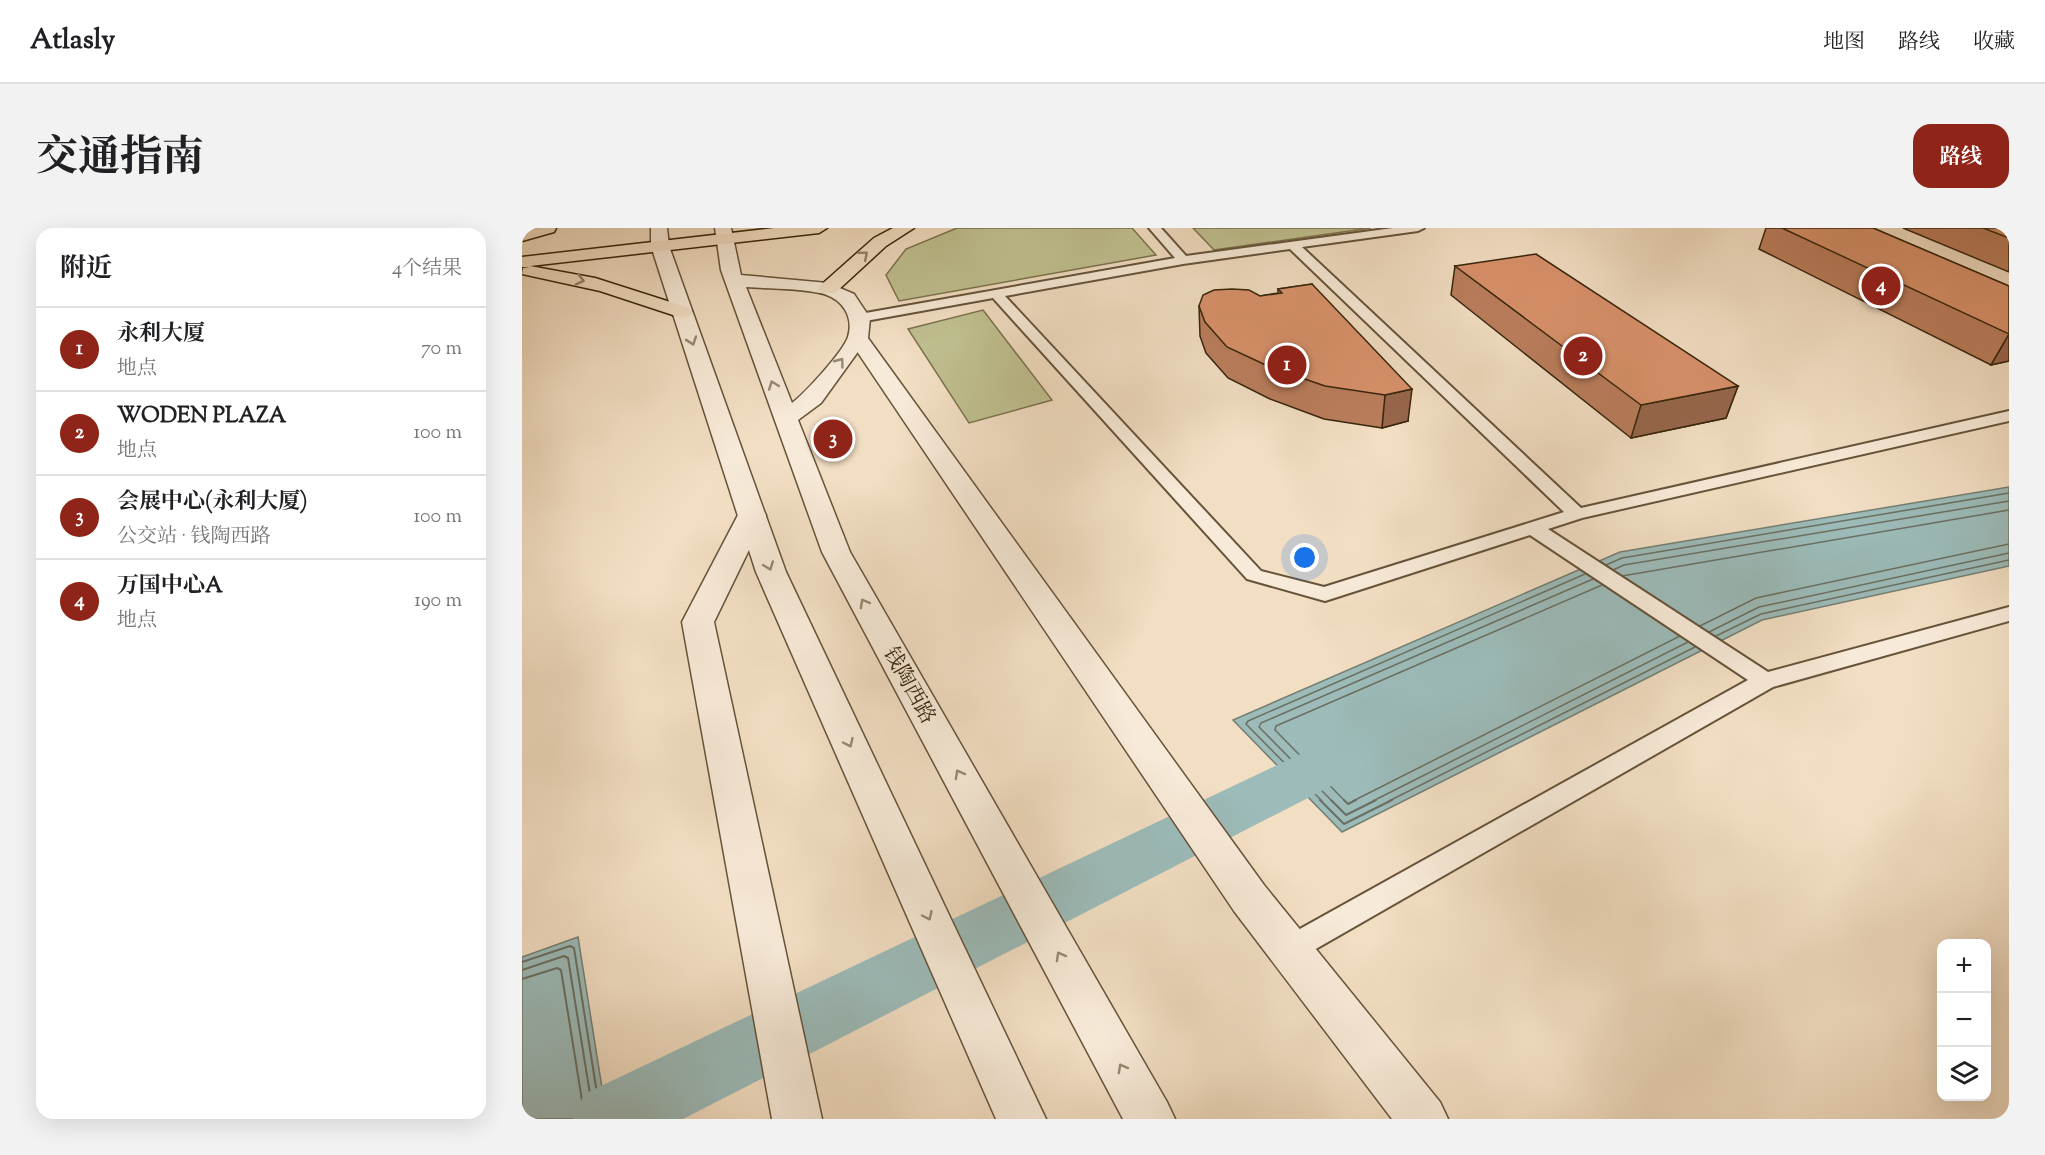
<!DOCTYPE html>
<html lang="zh">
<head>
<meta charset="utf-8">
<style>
	body { margin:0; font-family:"Sorts Mill Goudy","Noto Serif SC",serif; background:#f2f2f2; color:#202124 }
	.controls { position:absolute; right:18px; bottom:18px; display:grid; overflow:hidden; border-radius:12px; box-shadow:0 6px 24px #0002 }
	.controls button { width:54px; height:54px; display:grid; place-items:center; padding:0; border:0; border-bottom:2px solid #e0e0e0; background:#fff; color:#202124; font:30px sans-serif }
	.you { position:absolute; left:783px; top:330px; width:21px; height:21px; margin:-15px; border:4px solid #fff; border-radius:50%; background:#1a73e8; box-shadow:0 0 0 9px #1a73e833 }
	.badge { display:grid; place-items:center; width:39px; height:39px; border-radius:50%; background:#8f2418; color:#fff; font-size:20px; font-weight:700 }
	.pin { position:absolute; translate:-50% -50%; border:3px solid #fff; box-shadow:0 2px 6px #0006 }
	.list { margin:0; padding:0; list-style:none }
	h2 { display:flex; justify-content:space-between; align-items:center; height:78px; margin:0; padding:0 24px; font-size:26px }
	h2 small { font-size:20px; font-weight:400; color:#757577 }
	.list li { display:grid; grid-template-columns:39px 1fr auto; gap:18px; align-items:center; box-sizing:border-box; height:84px; padding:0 24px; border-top:2px solid #e0e0e0 }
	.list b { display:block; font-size:22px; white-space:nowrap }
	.list p { margin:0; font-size:20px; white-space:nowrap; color:#757577 }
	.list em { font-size:20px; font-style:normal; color:#757577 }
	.icon { flex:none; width:33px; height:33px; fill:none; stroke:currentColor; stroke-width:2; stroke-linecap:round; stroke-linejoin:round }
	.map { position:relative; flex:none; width:1487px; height:891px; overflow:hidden; border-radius:18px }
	header { display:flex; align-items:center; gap:36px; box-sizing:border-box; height:84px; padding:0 30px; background:#fff; border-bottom:2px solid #e0e0e0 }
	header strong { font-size:28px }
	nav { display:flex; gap:33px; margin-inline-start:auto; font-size:21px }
	.intro { display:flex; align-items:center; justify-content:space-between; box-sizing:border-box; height:144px; padding:0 36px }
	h1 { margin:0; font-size:42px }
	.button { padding:15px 27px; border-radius:18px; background:#8f2418; color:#fff; font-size:21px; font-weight:700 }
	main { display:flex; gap:36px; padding:0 36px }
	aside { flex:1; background:#fff; border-radius:18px; box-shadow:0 6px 24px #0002 }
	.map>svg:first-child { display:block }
	.green { fill:#c0c090; stroke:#7c724e; stroke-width:1.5 }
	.water { fill:#9cbbb9; stroke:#747f73; stroke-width:1.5 }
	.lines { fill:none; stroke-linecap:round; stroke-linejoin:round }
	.shore-far1 { stroke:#6a7062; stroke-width:1.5 }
	.shore { stroke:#6a7062; stroke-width:2 }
	.canal { fill:#9cbbb9; fill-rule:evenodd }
	.service-casing { stroke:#665339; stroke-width:4 }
	.minor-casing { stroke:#665339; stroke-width:3 }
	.tertiary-casing { stroke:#665339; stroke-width:3 }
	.primary-casing { stroke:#37250b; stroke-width:3 }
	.service { fill:#f7ead8; fill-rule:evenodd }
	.minor { fill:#f7ead8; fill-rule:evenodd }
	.tertiary { fill:#f7ead8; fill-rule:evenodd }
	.primary { fill:#f2dec3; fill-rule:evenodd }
	.wall { fill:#ba7d5c; stroke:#37250b; stroke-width:1.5 }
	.shaded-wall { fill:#97664b; stroke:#37250b; stroke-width:1.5 }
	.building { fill:#d8916b; stroke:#37250b; stroke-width:1.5 }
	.oneway { stroke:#948267 }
	.oneway2 { stroke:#978872 }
	.labels { text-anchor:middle; stroke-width:6; stroke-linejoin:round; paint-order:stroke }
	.street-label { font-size:21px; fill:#37250b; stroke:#f7ead8 }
</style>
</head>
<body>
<header>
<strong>Atlasly</strong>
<nav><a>地图</a><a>路线</a><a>收藏</a></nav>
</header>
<div class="intro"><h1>交通指南</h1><a class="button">路线</a></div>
<main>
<aside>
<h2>附近<small>4个结果</small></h2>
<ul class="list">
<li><span class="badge">1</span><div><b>永利大厦</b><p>地点</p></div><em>70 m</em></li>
<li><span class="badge">2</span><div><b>WODEN PLAZA</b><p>地点</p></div><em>100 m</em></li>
<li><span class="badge">3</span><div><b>会展中心(永利大厦)</b><p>公交站 · 钱陶西路</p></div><em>100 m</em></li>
<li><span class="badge">4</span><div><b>万国中心A</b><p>地点</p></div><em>190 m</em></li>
</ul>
</aside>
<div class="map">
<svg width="1487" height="891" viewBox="0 0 1487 891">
	<rect width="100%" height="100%" fill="#f2dec3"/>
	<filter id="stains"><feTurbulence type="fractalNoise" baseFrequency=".00333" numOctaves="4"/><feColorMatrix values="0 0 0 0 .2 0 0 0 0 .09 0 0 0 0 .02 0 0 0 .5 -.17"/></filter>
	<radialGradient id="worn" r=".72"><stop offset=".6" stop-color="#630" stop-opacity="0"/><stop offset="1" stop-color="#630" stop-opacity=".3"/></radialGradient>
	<g class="green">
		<path d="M435,0H610L634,27L377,73L364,47L384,21Z"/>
		<path d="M671,0H849L692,22Z"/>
		<path d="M461,82L530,172L447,195L386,101Z"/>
	</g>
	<g class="water">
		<path d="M1487,259V338L1240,392L820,604L711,492L1098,324Z"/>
		<path d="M56,709L85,891H0V729Z"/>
	</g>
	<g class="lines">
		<g class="shore-far1">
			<path d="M1084,337L1100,330L1487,265"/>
			<path d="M1091,342L1102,337L1487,273"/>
			<path d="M1100,348L1487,282"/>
			<path d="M1178,398L1234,370L1487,316"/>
			<path d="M1187,404L1237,379L1487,325"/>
			<path d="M1194,408L1239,386L1487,332"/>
			<path d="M800,573L724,496L726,493L1063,346"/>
			<path d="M810,573L737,499L739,495L1071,351"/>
			<path d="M823,573L753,502L754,498L1080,357"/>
			<path d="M831,573L1158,408"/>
			<path d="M851,573L1166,414"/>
			<path d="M867,573L1173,419"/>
		</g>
		<g class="shore">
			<path d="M798,572L822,596L870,572"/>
			<path d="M809,572L824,587L854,572"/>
			<path d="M822,572L826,576L834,572"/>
			<path d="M0,734L48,718L52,720L79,891"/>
			<path d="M0,742L42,728L46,730L72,891"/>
			<path d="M0,751L35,740L39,742L63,891"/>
		</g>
		<path class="canal" d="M830,504L848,510L856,524L848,538L161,891H51L62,866L812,510Z"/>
		<g class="service-casing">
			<path id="service" d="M627,0H639L664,28L871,0H902L896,3L780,19L1059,280L1487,183V193L1060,290L1026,301L1246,444L1487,379V393L1251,459L778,730L768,734L758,730L753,721L758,712L1226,452L1008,307L803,373L725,351L471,70L338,94L331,90L338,86L653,30ZM768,21L1042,284L802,359L739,343L483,68L661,36Z"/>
		</g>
		<g class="minor-casing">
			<g id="minor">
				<path d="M336,104L343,106L742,657L918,874L926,891H870L712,683L326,110L329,106Z"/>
				<path d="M230,279L240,281L244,287L192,394L300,891H250L160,394L216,287L220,281Z"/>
			</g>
		</g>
		<g class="tertiary-casing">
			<g id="tertiary">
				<path d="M129,0H145L147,18L264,344L524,891H474L234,344L129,18Z"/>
				<path d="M193,0H209L219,47L306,55L332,66L348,90L346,110L343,114L299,175L276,192L328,324L645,874L653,891H601L300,324L199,42ZM224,59C249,61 278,60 302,66C321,72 332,89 326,109C321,124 283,165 270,175Z"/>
			</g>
		</g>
		<g class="primary-casing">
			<g id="primary">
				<path d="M8,0H34L32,4L0,13V3Z"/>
				<path d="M252,0H305L297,5L8,38L73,50L167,80L170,84L167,88L160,90L78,63L0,46L1,40L8,39H0V29Z"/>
				<path d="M371,0H392L364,18L313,65H299L296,61L299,57L352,10Z"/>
			</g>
		</g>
		<use href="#service" class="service"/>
		<use href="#minor" class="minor"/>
		<use href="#tertiary" class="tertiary"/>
		<use href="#primary" class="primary"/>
	</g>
	<g class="wall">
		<path d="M1244,0H1351L1487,58V133L1469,137L1237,21Z"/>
		<path d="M1381,0H1487V44Z"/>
		<path d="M933,38L1216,158L1204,190L1109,210L929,67Z"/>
		<path d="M790,56L886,193L860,200L802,191L748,171L706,150L684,125L678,108L677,78L756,65V61Z"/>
	</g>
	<g class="shaded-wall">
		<path d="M1487,106V133L1469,137Z"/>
		<path d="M1216,158L1204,190L1109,210L1119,177Z"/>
		<path d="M890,161L886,193L860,200L863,167Z"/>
	</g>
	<g class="building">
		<path d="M1260,0H1351L1487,58V106Z"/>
		<path d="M1461,0H1487V10Z"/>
		<path d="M1014,26L1216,158L1119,177L933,38Z"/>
		<path d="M790,56L890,161L863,167L803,158L748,139L705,119L683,94L677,78L681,67L692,62L710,61L727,62L738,68L760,65L756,61Z"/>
	</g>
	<defs><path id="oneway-chevron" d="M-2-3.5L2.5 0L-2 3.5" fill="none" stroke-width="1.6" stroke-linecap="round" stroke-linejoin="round" transform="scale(1.5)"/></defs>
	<g class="oneway">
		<use href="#oneway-chevron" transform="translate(342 27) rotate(-40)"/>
		<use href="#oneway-chevron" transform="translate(58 52) rotate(13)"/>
	</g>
	<g class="oneway2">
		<use href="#oneway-chevron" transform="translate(170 113) rotate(71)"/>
		<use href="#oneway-chevron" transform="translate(318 134) rotate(-53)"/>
		<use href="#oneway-chevron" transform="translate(251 157) rotate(-110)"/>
		<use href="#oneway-chevron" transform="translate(247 338) rotate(70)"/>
		<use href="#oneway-chevron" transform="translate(342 375) rotate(-119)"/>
		<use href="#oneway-chevron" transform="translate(327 515) rotate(65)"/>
		<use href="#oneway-chevron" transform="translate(437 546) rotate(-119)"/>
		<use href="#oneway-chevron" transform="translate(406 688) rotate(65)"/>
		<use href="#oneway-chevron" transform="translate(538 728) rotate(-119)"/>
		<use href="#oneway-chevron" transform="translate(600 840) rotate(-119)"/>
	</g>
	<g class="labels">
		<g class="street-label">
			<text transform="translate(388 457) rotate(61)" y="7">钱陶西路</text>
		</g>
	</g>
	<rect width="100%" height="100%" filter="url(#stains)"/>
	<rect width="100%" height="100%" fill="url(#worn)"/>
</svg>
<div class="controls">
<button>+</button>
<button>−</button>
<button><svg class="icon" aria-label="layers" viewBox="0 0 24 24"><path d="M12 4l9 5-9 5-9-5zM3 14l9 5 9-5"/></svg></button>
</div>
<div class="you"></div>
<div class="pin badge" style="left:765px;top:137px">1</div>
<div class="pin badge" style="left:1061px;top:128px">2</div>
<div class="pin badge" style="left:311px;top:211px">3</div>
<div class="pin badge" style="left:1359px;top:58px">4</div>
</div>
</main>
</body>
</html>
